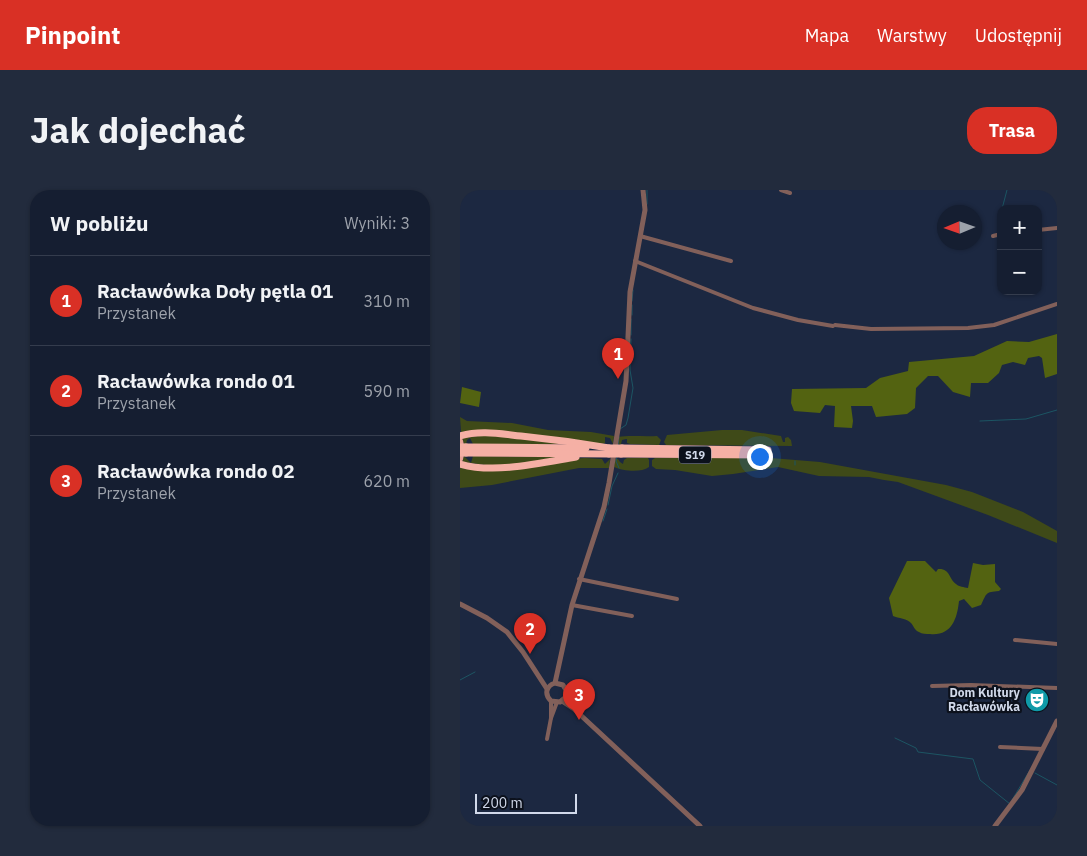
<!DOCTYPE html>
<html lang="pl">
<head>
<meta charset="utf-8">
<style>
	body { margin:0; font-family:"IBM Plex Sans",sans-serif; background:#222b3d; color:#f1f3f6 }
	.controls { position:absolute; right:15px; top:15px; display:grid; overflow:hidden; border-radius:10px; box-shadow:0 1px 4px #0004 }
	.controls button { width:45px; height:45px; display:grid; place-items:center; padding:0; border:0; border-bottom:1px solid #343c4d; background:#151e31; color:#f1f3f6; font:25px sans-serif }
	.compass { position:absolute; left:477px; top:15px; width:45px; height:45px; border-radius:50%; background:#151e31; box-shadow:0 1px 4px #0004; rotate:268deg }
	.scale { position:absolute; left:15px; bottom:12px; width:102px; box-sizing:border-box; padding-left:5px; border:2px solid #d1d9ea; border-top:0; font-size:14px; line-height:18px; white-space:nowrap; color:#d1d9ea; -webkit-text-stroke:4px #0c111c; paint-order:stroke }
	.you { position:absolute; left:299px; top:266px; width:18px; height:18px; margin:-12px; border:4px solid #fff; border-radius:50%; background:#1a73e8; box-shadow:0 0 0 8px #1a73e833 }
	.badge { display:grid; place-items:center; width:32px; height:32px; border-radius:50%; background:#d93025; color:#fff; font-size:16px; font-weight:700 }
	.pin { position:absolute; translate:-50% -41px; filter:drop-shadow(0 1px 2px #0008) }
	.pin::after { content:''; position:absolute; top:26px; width:18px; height:15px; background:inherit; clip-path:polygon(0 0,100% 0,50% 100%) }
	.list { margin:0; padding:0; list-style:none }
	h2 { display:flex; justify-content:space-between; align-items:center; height:65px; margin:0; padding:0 20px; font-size:21px }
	h2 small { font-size:16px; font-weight:400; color:#9da2ab }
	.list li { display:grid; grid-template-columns:32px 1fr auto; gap:15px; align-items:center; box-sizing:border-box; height:90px; padding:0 20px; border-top:1px solid #343c4d }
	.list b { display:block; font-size:19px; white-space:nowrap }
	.list p { margin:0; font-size:16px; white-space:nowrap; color:#9da2ab }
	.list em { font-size:16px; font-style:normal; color:#9da2ab }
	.map { position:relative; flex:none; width:597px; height:636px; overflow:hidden; border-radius:20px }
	header { display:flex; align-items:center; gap:30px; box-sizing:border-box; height:70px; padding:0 25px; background:#d93025; color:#fff }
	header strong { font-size:24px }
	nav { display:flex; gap:28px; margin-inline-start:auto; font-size:18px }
	.intro { display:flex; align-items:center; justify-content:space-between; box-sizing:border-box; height:120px; padding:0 30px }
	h1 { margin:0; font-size:35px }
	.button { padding:12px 22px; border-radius:20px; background:#d93025; color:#fff; font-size:18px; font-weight:700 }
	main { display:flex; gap:30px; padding:0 30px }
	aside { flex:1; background:#151e31; border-radius:20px; box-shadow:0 1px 4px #0004 }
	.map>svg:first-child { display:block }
	.green { fill:#3f4a18 }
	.forest { fill:#536311 }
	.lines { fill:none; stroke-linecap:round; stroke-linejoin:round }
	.stream { stroke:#1c5563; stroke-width:1 }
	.minor { stroke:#82605a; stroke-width:4 }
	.tertiary { stroke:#82605a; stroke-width:5 }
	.trunk { stroke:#e8a298; stroke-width:6 }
	.motorway { stroke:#f5b0a5; stroke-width:7 }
	.motorway-bridge { stroke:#f5b0a5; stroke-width:7 }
	.labels { text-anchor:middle; stroke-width:4.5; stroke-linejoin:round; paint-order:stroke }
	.shield { fill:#0c111c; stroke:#969dac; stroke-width:1 }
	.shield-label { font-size:11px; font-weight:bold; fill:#d1d9ea }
	.poi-label { font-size:12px; font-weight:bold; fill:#d1d9ea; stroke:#0c111c; text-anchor:end }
</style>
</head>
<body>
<header>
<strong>Pinpoint</strong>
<nav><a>Mapa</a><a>Warstwy</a><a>Udostępnij</a></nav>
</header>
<div class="intro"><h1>Jak dojechać</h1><a class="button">Trasa</a></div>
<main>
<aside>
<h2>W pobliżu<small>Wyniki: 3</small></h2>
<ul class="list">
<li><span class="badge">1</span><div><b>Racławówka Doły pętla 01</b><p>Przystanek</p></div><em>310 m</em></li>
<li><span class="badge">2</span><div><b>Racławówka rondo 01</b><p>Przystanek</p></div><em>590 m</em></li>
<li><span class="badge">3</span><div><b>Racławówka rondo 02</b><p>Przystanek</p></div><em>620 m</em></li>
</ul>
</aside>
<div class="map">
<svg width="597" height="636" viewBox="0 0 597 636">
	<rect width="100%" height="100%" fill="#1c2841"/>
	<g class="green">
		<path d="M0,227L7,231L52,233L88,240L131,242L154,246L153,254L150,248L145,247V253L142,254L1,242Z"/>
		<path d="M262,240H282L321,246L323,252H325V248L328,247L331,250L332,256L206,255L204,252L207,245Z"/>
		<path d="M27,245L112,254H13L10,248L7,250L6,254H4L2,248Z"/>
		<path d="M197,246L201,250L199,255L170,254L167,253V249H166L162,250L161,254H157L158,247C170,245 184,247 197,246Z"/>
		<path d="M4,266L11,273L13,266L103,267L73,272L34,276L2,272Z"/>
		<path d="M125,268L142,269L145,274L150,269L149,278H119L32,295L0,298V277Z"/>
		<path d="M167,268H188L189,270V277C181,283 163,281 154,277L155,269H158L160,272L163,274L164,270Z"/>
		<path d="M195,268H311L360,272L486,295L512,302L563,322L597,341V353L528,325L438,292L424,290L409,287L359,286L318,277L273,284L252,286L215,280L196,279L192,276V270Z"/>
	</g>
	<g class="forest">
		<path d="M597,144V184L585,188L582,168L579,166L568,168L565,175L553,172L542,175L539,183L528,193H511L510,207L493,202L478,186H468L456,198L455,218L447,224L416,227L412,216H391L393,231L392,238L374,237L375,216L365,215L360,223L334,221L331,213L332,199L406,198L420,188L448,181L449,172L514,166L547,151L569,152Z"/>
		<path d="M2,197L21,202L19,217L0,213Z"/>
		<path d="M447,371H465L476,382L478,379C490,378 489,389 496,394C499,397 504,397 508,398L513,373L523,375L535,374V392L541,399L539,401C525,402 527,403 521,415L512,418L504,409L499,411C497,430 491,446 470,444C466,444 462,444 459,442C454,440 454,436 451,433C448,429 438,428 433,426L429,408Z"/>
	</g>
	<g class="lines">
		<g class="stream">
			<path d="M187,0V14"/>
			<path d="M542,19L547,0"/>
			<path d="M540,29L541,26"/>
			<path d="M172,111L173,100"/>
			<path d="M172,125V115"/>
			<path d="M171,145V129"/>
			<path d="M520,231L566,229L597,220"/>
			<path d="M160,239L166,235L168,228L173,198L170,180L171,149"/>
			<path d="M158,256L159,247"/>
			<path d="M157,267L156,271L159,278"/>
			<path d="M335,275V271"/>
			<path d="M148,315L152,296L158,283"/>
			<path d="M143,331L147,319"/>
			<path d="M0,490L15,482"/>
			<path d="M435,548L456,558L458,562L513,569L520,590L550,614"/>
			<path d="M575,583L597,595"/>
			<path d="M552,610L570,580"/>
		</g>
		<g class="minor">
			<path d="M321,0L330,3"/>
			<path d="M578,40L597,38"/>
			<path d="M180,46L271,71"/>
			<path d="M533,46L541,44"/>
			<path d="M175,71L293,118L338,130L373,136"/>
			<path d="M375,135L411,139L508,138L534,135L597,114"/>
			<path d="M119,389L217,409"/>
			<path d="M112,415L172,426"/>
			<path d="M555,450L597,454"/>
			<path d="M472,496L511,495L597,498"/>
			<path d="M91,528L97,512"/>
			<path d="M87,549L91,528V511"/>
			<path d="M540,557L583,559"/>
		</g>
		<g class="tertiary">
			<path d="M0,414L27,428L47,442L63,462L87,499"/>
			<path d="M95,493L103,495L106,500V507L100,512L91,511C84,504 86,496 95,493L112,415L144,317L149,293L166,191L170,102L185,20L183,0"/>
			<path d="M102,511L114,519L240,636"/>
			<path d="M535,636L562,600L597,531"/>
		</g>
		<path class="trunk" d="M0,251L2,260L0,269"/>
		<g class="motorway">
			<path d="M0,246C20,240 41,244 61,246C91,249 120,253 149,258"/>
			<path d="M6,257L126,258"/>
			<path d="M162,258L308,260"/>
			<path d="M6,263L149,264"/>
			<path d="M161,264L309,265"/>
			<path d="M0,274C34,284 81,273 116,267"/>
		</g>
		<g class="motorway-bridge">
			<path d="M0,257H6"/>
			<path d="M149,258H162"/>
			<path d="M0,263H6"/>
			<path d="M149,264H161"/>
		</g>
	</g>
	<defs>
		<g id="theatre-disc" transform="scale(1.25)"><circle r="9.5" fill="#0f9aa8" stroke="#0c111c"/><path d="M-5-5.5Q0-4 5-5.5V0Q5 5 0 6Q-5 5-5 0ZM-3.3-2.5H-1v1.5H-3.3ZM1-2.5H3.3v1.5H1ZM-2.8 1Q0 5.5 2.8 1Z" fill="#fff"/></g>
	</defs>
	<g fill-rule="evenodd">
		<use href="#theatre-disc" x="577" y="510"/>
	</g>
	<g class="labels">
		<rect class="shield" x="219" y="256.5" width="32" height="17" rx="4"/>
		<g class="shield-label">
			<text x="235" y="269">S19</text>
		</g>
		<g class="poi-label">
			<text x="560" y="507">Dom Kultury<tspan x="560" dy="14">Racławówka</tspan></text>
		</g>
	</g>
</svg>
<div class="controls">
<button>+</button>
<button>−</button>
</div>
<svg class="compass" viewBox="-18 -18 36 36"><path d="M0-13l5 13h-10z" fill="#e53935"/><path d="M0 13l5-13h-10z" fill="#9da2ab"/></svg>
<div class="scale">200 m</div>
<div class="you"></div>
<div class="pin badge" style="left:158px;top:189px">1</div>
<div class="pin badge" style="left:70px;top:464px">2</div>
<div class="pin badge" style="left:119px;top:530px">3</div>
</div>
</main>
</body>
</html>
